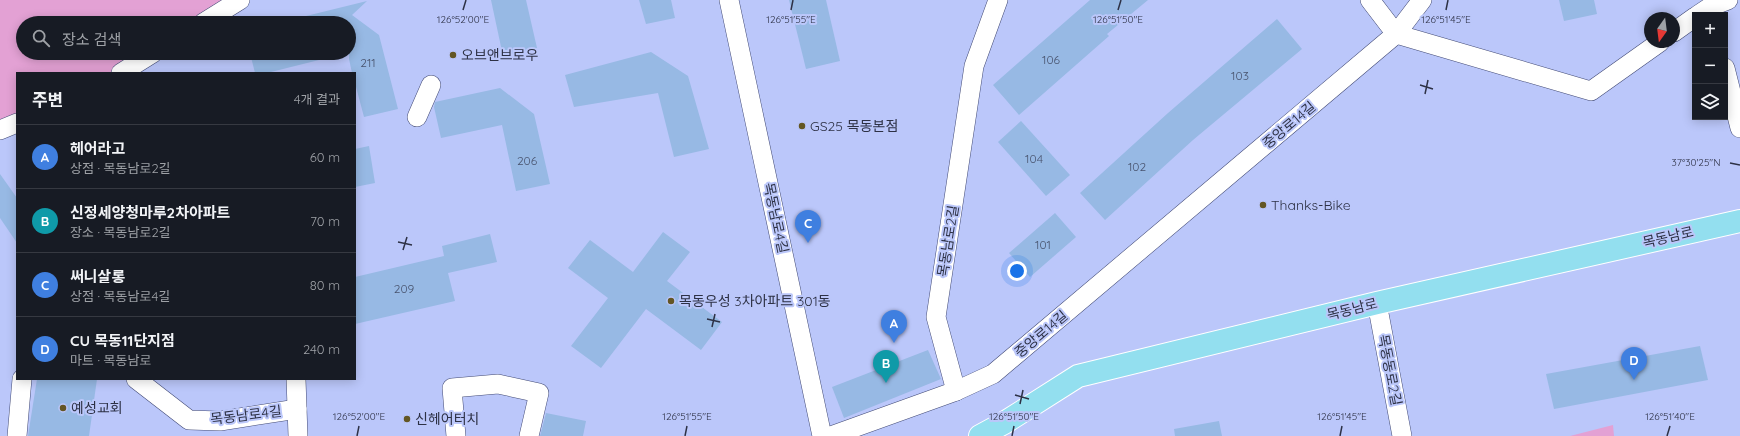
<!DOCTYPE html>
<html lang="ko">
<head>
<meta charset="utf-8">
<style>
	body { margin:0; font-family:Quicksand,"Noto Sans KR",sans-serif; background:#20242c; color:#f1f3f6 }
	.controls { position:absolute; right:12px; top:12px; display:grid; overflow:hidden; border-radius:0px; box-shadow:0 2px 10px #0003 }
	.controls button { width:36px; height:36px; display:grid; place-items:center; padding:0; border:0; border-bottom:1px solid #363941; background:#171b24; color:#f1f3f6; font:20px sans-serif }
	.compass { position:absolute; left:1644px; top:12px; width:36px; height:36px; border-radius:50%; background:#171b24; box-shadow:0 2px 10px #0003; rotate:194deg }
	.you { position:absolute; left:1017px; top:271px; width:14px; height:14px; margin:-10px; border:3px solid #fff; border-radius:50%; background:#1a73e8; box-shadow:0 0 0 6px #1a73e833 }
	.badge { display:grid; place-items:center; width:26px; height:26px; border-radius:50%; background:#0f766e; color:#fff; font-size:13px; font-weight:700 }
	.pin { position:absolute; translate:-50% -33px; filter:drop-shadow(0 1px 2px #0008) }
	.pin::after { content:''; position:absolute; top:21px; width:14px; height:12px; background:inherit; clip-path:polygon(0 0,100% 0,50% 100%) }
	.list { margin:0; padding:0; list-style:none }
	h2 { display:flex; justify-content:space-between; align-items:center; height:52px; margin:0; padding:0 16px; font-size:17px }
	h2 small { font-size:13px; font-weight:400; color:#9ea1a6 }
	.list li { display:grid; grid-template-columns:26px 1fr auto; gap:12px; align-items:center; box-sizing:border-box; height:64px; padding:0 16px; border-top:1px solid #363941 }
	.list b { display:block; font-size:15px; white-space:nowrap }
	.list p { margin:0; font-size:13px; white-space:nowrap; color:#9ea1a6 }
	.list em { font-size:13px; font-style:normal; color:#9ea1a6 }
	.icon { flex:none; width:22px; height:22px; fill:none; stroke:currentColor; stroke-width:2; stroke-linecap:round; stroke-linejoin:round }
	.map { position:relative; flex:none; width:1740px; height:436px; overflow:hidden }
	.search { position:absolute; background:#171b24; box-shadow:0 2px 10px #0003; left:16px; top:16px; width:340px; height:44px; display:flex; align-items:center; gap:10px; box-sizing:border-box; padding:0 14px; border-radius:22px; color:#9ea1a6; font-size:15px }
	.panel { position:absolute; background:#171b24; box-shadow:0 2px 10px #0003; left:16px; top:72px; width:340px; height:308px; border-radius:0px }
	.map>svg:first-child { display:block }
	.green { fill:#e3a1d4 }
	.building { fill:#97b9e4 }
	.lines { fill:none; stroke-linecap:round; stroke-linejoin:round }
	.minor-casing { stroke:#424a75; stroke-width:20 }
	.major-casing { stroke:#fff; stroke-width:24 }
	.minor { stroke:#fff; stroke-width:19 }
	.major { stroke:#93dfef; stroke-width:22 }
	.ticks { fill:none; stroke:#2d3145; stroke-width:1.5 }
	.poi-dot { fill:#635623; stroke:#bbc7fa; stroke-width:1.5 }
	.labels { text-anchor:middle; stroke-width:4; stroke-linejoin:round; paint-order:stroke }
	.number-label { font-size:12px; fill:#48536d }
	.poi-label { font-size:14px; fill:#2d3145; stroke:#bbc7fa; text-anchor:start }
	.street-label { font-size:14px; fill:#2d3145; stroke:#bbc7fa }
	.ticks-label { font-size:10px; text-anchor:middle; fill:#2d3145; stroke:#bbc7fa; stroke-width:4; stroke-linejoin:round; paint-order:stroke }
</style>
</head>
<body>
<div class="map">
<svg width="1740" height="436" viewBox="0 0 1740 436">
	<rect width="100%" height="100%" fill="#bbc7fa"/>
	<g class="green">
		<path d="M0,0H240L203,23H23V53H153L121,73H17V122L0,129Z"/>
		<path d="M1613,425L1614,436H1570Z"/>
	</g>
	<g class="building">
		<path d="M491,0H526L537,48L503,56Z"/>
		<path d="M639,0H671L675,18L646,24Z"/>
		<path d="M789,0H826L840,61L806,69Z"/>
		<path d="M1090,0H1148L1107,34L1109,36L1019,115L993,85Z"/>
		<path d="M1559,0H1594L1597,14L1564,21Z"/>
		<path d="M367,1L352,15L379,35L398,109L364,117L355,83V73H352L349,59V23H299L298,18Z"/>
		<path d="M1277,19L1302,49L1193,140L1105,220L1080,193L1168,113Z"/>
		<path d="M651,52L688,76L709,149L674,157L658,93L574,107L565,75Z"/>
		<path d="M250,53H326L327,58L267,73H255Z"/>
		<path d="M500,88L534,114L550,184L516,191L502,125L441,138L434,107L435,102Z"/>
		<path d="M1021,121L1070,175L1046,196L998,142Z"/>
		<path d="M369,146L375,183L355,187V149Z"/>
		<path d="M0,174L17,198V243L0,218Z"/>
		<path d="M1055,213L1076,237L1030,277L1009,253Z"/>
		<path d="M663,232L690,252L667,281L722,322L701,350L646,309L601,368L571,346L608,298L568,268L590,240L633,272Z"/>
		<path d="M490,234L497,262L448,273L455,301L355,324V277L444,256L442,246Z"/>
		<path d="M1700,346L1708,380L1554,409L1546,374Z"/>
		<path d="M928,350L941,379L844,418L832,387Z"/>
		<path d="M37,379H97L89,436H28Z"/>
		<path d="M546,413L586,421L583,436H540Z"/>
		<path d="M1219,421L1222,436H1175L1174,429Z"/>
	</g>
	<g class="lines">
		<g class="minor-casing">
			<g id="minor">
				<path d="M729,0L822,436"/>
				<path d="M1370,0L1396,34"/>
				<path d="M1698,15L1710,7L1728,0"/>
				<path d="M203,23L240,0"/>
				<path d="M1674,32L1695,17"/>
				<path d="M1396,34L1591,91L1660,42"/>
				<path d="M1725,68L1740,128"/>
				<path d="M121,73L153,53"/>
				<path d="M417,117L431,85"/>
				<path d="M0,130L17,123"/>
				<path d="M1377,303L1402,436"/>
				<path d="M136,379L189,420L220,421L297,409"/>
				<path d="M296,379L298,436"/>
				<path d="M956,391L936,317L974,66L998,0"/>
				<path d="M17,436L22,379"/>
				<path d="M456,436L452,388L498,384L539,393L529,436"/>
				<path d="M831,436L956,391L993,374L1396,34L1422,0"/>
			</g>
		</g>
		<g class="major-casing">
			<path id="major" d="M980,436L1004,423L1078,376L1377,303L1740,221"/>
		</g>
		<use href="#minor" class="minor"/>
		<use href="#major" class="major"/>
	</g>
	<path class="ticks" d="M463,10L466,0M791,10L793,0M1118,10L1121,0M1446,10L1448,0M1420,85L1433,89M1425,94L1428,80M1730,163L1740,165M398,242L412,245M403,250L407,237M707,319L720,322M712,327L715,314M1015,395L1029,399M1020,404L1023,390M357,436L359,426M685,436L687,426M1012,436L1014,426M1340,436L1342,426M1667,436L1670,426"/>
	<g class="poi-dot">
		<circle cx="453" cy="55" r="4"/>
		<circle cx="802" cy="126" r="4"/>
		<circle cx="1263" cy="205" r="4"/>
		<circle cx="671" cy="301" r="4"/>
		<circle cx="63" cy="408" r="4"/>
		<circle cx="407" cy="419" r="4"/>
	</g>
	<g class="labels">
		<g class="number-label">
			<text x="1051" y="64">106</text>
			<text x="368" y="67">211</text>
			<text x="1240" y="80">103</text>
			<text x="1034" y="163">104</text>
			<text x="527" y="165">206</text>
			<text x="1137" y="171">102</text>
			<text x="1043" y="249">101</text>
			<text x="404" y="293">209</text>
		</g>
		<g class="poi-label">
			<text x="461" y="60">오브앤브로우</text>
			<text x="810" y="131">GS25 목동본점</text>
			<text x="1271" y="210">Thanks-Bike</text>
			<text x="679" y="306">목동우성 3차아파트 301동</text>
			<text x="71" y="413">예성교회</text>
			<text x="415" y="424">신헤어터치</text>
		</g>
		<g class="street-label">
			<text transform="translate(1289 125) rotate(-40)" y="5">중앙로14길</text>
			<text transform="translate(776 218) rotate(78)" y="5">목동남로4길</text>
			<text transform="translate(1668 237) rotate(-13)" y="5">목동남로</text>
			<text transform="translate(948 241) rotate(-81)" y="5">목동남로2길</text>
			<text transform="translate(1352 309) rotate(-14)" y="5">목동남로</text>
			<text transform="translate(1041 334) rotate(-40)" y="5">중앙로14길</text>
			<text transform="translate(1390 370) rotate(79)" y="5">목동동로2길</text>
			<text transform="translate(246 415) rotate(-7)" y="5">목동남로4길</text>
		</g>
	</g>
	<g class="ticks-label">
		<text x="463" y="23">126°52'00"E</text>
		<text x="791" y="23">126°51'55"E</text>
		<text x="1118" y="23">126°51'50"E</text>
		<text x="1446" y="23">126°51'45"E</text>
		<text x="1696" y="166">37°30'25"N</text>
		<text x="359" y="420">126°52'00"E</text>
		<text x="687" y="420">126°51'55"E</text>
		<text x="1014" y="420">126°51'50"E</text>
		<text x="1342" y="420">126°51'45"E</text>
		<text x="1670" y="420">126°51'40"E</text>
	</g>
</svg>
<div class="controls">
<button>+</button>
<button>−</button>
<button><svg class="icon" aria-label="layers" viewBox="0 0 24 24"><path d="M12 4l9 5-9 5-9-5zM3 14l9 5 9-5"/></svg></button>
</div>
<svg class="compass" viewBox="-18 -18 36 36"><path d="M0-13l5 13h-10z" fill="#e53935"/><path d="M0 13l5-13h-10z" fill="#9ea1a6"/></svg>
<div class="you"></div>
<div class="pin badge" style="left:894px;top:343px;background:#3f7fe0">A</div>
<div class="pin badge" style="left:886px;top:383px;background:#0f9aa8">B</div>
<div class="pin badge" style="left:808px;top:243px;background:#3f7fe0">C</div>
<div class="pin badge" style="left:1634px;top:380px;background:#3f7fe0">D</div>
<div class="search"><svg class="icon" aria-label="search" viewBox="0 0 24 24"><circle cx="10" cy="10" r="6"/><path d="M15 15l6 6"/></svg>장소 검색</div>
<section class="panel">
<h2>주변<small>4개 결과</small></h2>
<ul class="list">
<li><span class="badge" style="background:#3f7fe0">A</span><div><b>헤어라고</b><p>상점 · 목동남로2길</p></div><em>60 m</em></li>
<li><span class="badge" style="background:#0f9aa8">B</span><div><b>신정세양청마루2차아파트</b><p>장소 · 목동남로2길</p></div><em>70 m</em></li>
<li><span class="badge" style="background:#3f7fe0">C</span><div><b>써니살롱</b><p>상점 · 목동남로4길</p></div><em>80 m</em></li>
<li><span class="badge" style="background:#3f7fe0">D</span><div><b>CU 목동11단지점</b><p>마트 · 목동남로</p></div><em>240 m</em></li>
</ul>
</section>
</div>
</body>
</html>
